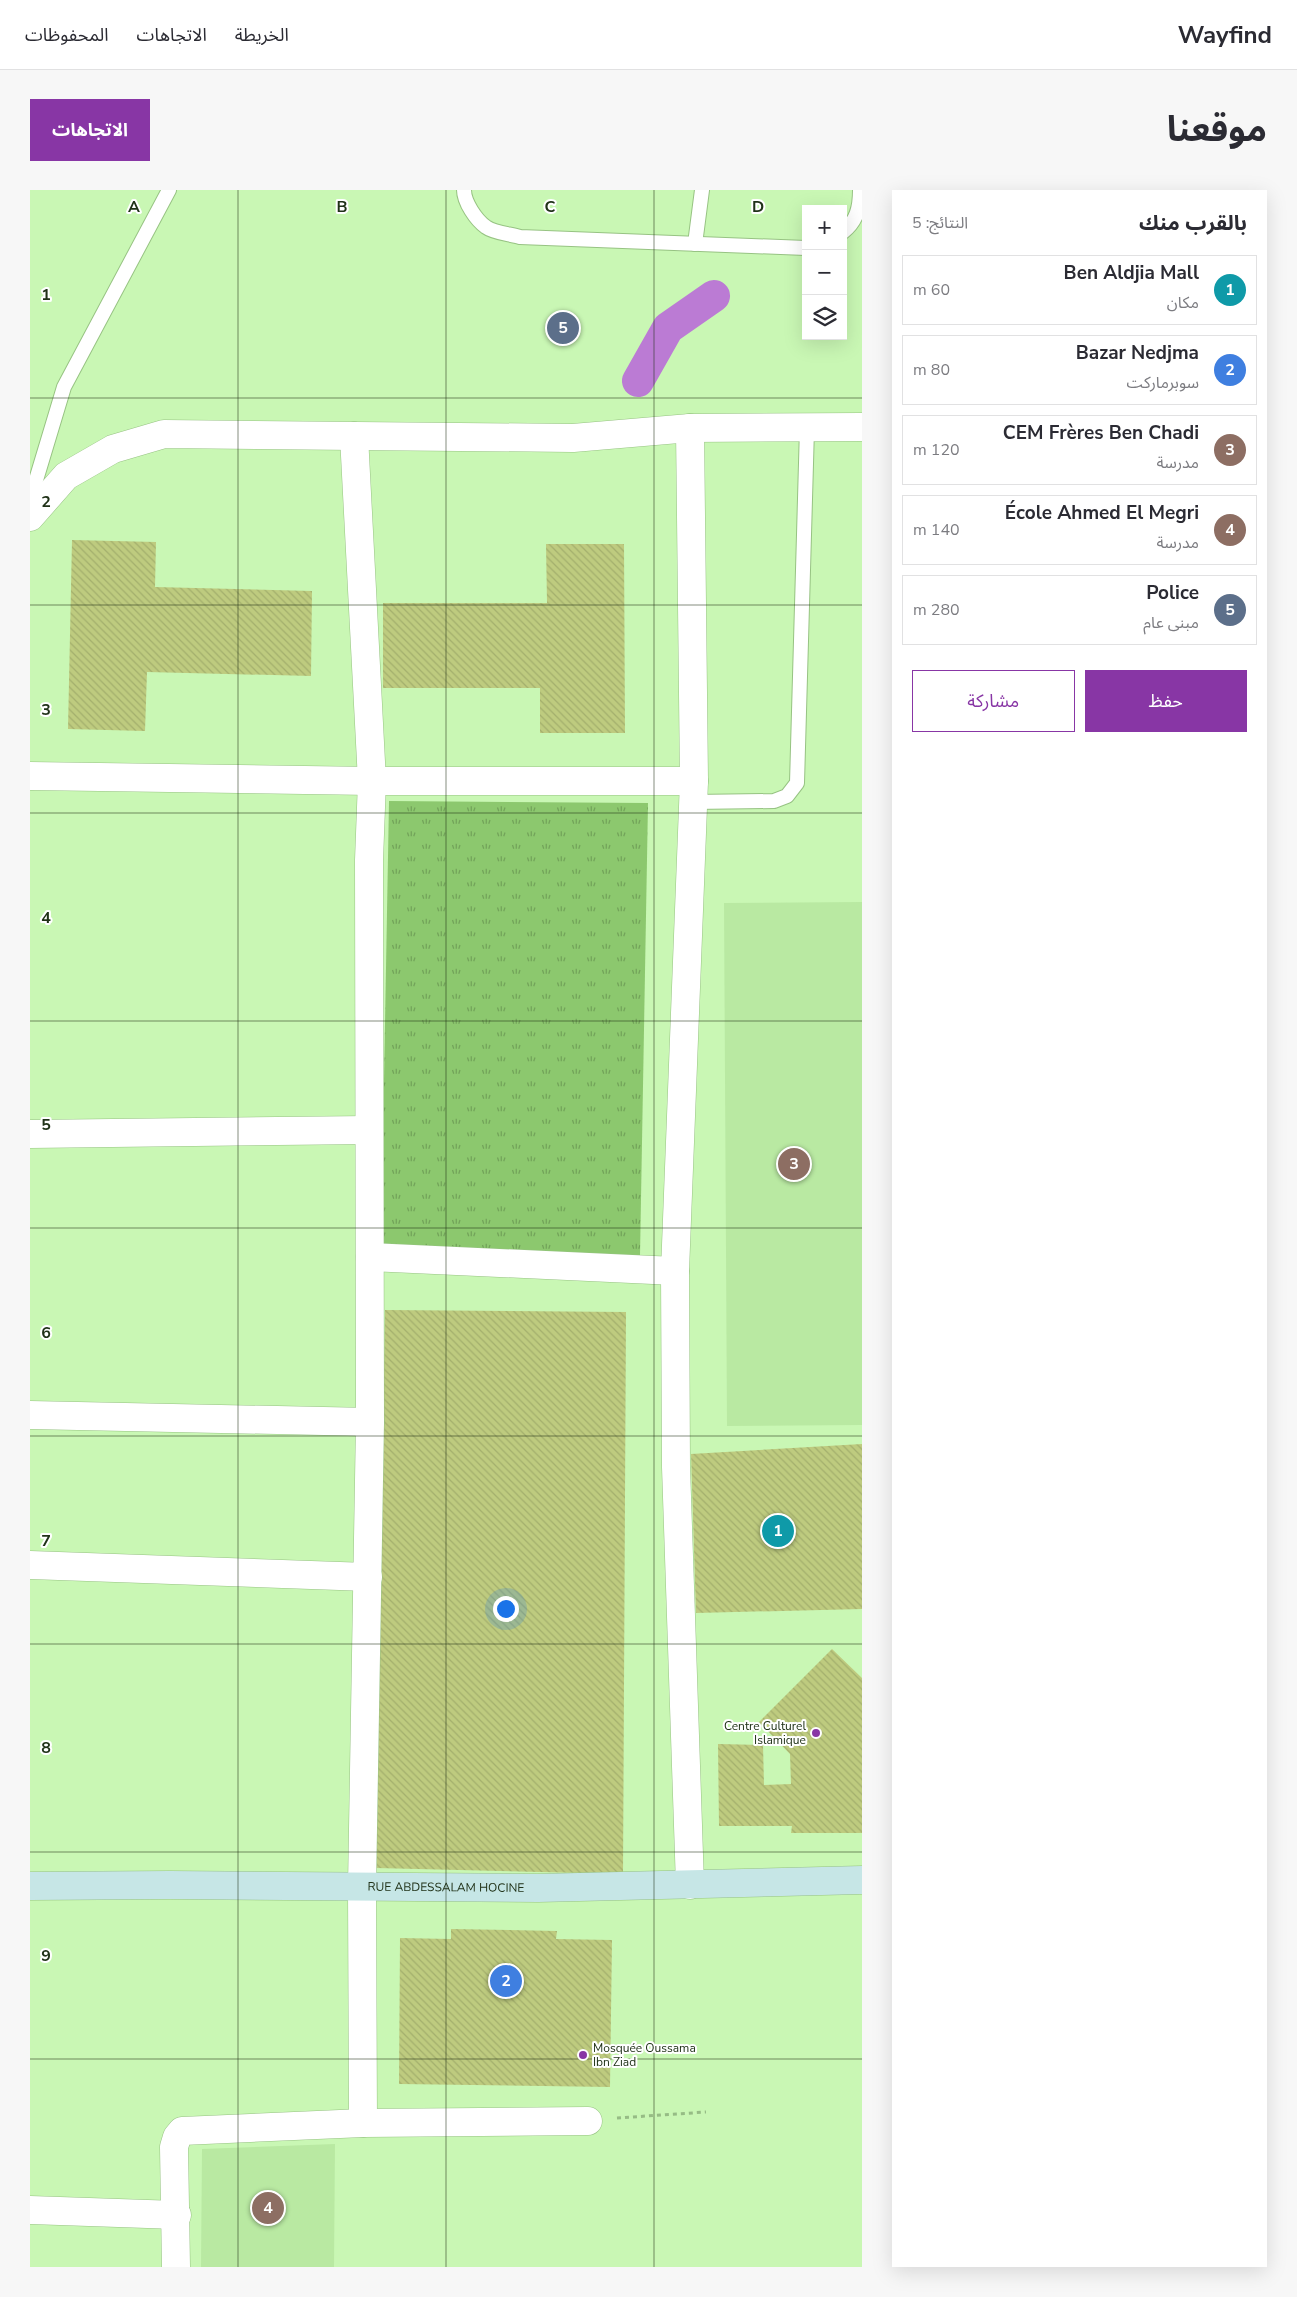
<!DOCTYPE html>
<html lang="ar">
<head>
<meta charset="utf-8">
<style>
	body { margin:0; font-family:"Nunito Sans","Noto Sans Arabic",sans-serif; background:#f7f7f7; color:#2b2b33; direction:rtl }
	.controls { position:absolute; right:15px; top:15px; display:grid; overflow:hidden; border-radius:0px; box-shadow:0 5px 20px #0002 }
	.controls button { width:45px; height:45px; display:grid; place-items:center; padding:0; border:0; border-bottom:1px solid #e1e1e2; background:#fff; color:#2b2b33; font:25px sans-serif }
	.you { position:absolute; left:475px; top:1418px; width:18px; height:18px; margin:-12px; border:4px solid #fff; border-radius:50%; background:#1a73e8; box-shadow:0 0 0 8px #1a73e833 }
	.badge { display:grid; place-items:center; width:32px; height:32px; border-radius:50%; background:#8836a5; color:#fff; font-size:16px; font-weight:700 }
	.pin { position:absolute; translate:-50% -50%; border:2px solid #fff; box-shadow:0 1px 5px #0006 }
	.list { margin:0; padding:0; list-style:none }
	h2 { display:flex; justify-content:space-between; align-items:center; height:65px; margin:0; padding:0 20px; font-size:21px }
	h2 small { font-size:16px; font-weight:400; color:#7c7c81 }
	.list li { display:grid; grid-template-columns:32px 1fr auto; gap:15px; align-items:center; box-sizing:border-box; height:70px; margin:0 10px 10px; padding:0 10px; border:1px solid #e1e1e2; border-radius:0px }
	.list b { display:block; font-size:19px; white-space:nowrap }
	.list p { margin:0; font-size:16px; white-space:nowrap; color:#7c7c81 }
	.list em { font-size:16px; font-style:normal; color:#7c7c81 }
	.actions { display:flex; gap:10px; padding:15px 20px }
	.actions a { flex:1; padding:11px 0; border:1px solid #8836a5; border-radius:0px; text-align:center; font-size:18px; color:#8836a5 }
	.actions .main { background:#8836a5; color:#fff }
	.icon { flex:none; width:28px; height:28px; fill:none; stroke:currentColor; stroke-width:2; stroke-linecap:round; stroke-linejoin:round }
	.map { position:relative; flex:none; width:832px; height:2077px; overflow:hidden; direction:ltr; border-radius:0px }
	header { display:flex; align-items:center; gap:30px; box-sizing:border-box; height:70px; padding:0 25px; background:#fff; border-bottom:1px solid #e1e1e2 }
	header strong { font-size:24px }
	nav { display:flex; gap:28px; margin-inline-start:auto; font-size:18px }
	.intro { display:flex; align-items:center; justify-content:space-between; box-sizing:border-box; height:120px; padding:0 30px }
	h1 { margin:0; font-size:35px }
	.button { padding:12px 22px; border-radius:0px; background:#8836a5; color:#fff; font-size:18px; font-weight:700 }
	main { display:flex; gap:30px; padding:0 30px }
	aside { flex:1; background:#fff; border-radius:0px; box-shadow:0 5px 20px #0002 }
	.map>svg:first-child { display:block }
	.built { fill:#b9e9a2 }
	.park { fill:url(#park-tufts) }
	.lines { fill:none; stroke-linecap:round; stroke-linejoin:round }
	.canal { stroke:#bb7bd4; stroke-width:32 }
	.building { fill:url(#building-back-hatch) }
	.service-casing { stroke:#97c383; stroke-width:16 }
	.minor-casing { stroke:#97c383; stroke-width:29 }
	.secondary-casing { stroke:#97c383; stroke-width:29 }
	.path { stroke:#96bc85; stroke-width:3; stroke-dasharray:4 4; stroke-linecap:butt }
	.service { stroke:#fff; stroke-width:14 }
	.minor { stroke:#fff; stroke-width:28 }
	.secondary { stroke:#c6e6e6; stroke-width:28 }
	.grid { fill:none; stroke:#203218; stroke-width:1; stroke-opacity:0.55 }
	.poi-dot { fill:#8836a5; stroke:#fff; stroke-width:2 }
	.labels { text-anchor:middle; stroke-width:4; stroke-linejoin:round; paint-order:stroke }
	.poi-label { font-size:12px; fill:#203218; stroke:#fff; text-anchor:end }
	.street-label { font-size:12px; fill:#203218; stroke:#fff }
	.grid-label { font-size:16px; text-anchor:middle; font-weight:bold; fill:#203218; stroke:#fff; stroke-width:4; stroke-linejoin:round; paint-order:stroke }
</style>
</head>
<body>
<header>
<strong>Wayfind</strong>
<nav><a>الخريطة</a><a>الاتجاهات</a><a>المحفوظات</a></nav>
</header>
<div class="intro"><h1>موقعنا</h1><a class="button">الاتجاهات</a></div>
<main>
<aside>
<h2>بالقرب منك<small>النتائج: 5</small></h2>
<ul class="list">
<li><span class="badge" style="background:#0f9aa8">1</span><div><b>Ben Aldjia Mall</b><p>مكان</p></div><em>60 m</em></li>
<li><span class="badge" style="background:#3f7fe0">2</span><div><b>Bazar Nedjma</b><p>سوبرماركت</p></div><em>80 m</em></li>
<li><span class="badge" style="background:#8d6e63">3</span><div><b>CEM Frères Ben Chadi</b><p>مدرسة</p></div><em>120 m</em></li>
<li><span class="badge" style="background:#8d6e63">4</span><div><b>École Ahmed El Megri</b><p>مدرسة</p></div><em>140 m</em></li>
<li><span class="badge" style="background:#5c6f8a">5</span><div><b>Police</b><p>مبنى عام</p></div><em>280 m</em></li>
</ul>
<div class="actions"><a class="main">حفظ</a><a>مشاركة</a></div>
</aside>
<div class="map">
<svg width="832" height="2077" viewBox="0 0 832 2077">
	<defs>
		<pattern id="park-tufts" width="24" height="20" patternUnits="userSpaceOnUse" patternTransform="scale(1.25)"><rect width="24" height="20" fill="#8cc86e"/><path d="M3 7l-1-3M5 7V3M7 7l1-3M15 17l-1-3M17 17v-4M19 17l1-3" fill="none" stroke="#72a359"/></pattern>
		<pattern id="building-back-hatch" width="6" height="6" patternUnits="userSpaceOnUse" patternTransform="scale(1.25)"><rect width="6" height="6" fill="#becb7f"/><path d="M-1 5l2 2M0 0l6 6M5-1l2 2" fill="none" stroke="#a3af6d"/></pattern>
	</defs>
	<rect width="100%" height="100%" fill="#c9f7b4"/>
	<g class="built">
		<path d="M832,712V1235L697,1236L694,713Z"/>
		<path d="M305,1954L304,2077H171L172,1959Z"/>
	</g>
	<path class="park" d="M359,611L618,613L610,1066L351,1057Z"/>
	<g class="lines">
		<path class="canal" d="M608,191L638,138L684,106"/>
	</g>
	<g class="building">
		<path d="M42,350L126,352L125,397L282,401L281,486L117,482L115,541L38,539Z"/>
		<path d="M516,354H594L595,543H510V498H353V413H517Z"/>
		<path d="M355,1120L596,1122L593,1684L346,1678Z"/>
		<path d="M832,1254V1419L666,1423L661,1264Z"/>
		<path d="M802,1459L832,1488V1643H761L762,1636H689L688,1554L733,1555L734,1595L761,1594L760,1564L729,1532Z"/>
		<path d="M421,1739L527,1741L526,1749L582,1750L580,1897L369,1894L370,1748L421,1749Z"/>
	</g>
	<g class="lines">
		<g class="service-casing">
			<g id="service">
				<path d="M434,0C434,12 446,30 456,37C464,43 480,44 490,47L776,58"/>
				<path d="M813,42C827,31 830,17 830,0"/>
				<path d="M665,54L672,0"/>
				<path d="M0,310L34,197L139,0"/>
				<path d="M663,612L744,611L757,606L767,593L777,238"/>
			</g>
		</g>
		<g class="minor-casing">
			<g id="minor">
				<path d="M324,246L342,591L339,670L340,1232L332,1697L333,1933"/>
				<path d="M0,327L36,286L83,259L134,244L543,248L660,238L832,237"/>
				<path d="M0,586L342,591H664"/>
				<path d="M0,944L339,940"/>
				<path d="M340,1067L645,1081"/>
				<path d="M0,1225L340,1232"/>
				<path d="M0,1375L338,1387"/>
				<path d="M660,1695L646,1277L645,1081L664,591L660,238"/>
				<path d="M0,2020L147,2025"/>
				<path d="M146,2077L144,1957L147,1947L152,1941L333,1933L558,1931"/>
			</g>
		</g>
		<g class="secondary-casing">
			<g id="secondary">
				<path id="s1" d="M0,1696L140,1695L508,1698L832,1690"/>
			</g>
		</g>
		<path class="path" d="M587,1928L676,1922"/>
		<use href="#service" class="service"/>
		<use href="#minor" class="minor"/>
		<use href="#secondary" class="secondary"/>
	</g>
	<path class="grid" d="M208,0V2077M416,0V2077M624,0V2077M0,208H832M0,415H832M0,623H832M0,831H832M0,1038H832M0,1246H832M0,1454H832M0,1662H832M0,1869H832"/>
	<g class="poi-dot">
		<circle cx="786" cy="1543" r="5"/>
		<circle cx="553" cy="1865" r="5"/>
	</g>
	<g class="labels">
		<g class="poi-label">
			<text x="776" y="1540">Centre Culturel<tspan x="776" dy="14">Islamique</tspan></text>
			<text x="563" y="1862" text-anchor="start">Mosquée Oussama<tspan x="563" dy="14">Ibn Ziad</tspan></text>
		</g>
		<g class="street-label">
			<text dy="4" stroke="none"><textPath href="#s1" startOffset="416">RUE ABDESSALAM HOCINE</textPath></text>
		</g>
	</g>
	<g class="grid-label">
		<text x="104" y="22">A</text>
		<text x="312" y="22">B</text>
		<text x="520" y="22">C</text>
		<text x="728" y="22">D</text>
		<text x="16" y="110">1</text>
		<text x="16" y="317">2</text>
		<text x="16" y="525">3</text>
		<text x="16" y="733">4</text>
		<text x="16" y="940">5</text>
		<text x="16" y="1148">6</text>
		<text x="16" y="1356">7</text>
		<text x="16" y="1563">8</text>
		<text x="16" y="1771">9</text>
	</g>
</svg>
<div class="controls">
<button>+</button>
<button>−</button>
<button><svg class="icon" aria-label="layers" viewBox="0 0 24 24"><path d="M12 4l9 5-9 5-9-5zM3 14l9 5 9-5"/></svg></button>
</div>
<div class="you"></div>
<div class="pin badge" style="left:748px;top:1341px;background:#0f9aa8">1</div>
<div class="pin badge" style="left:476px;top:1791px;background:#3f7fe0">2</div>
<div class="pin badge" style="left:764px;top:974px;background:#8d6e63">3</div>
<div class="pin badge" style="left:238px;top:2018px;background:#8d6e63">4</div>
<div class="pin badge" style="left:533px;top:138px;background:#5c6f8a">5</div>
</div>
</main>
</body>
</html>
